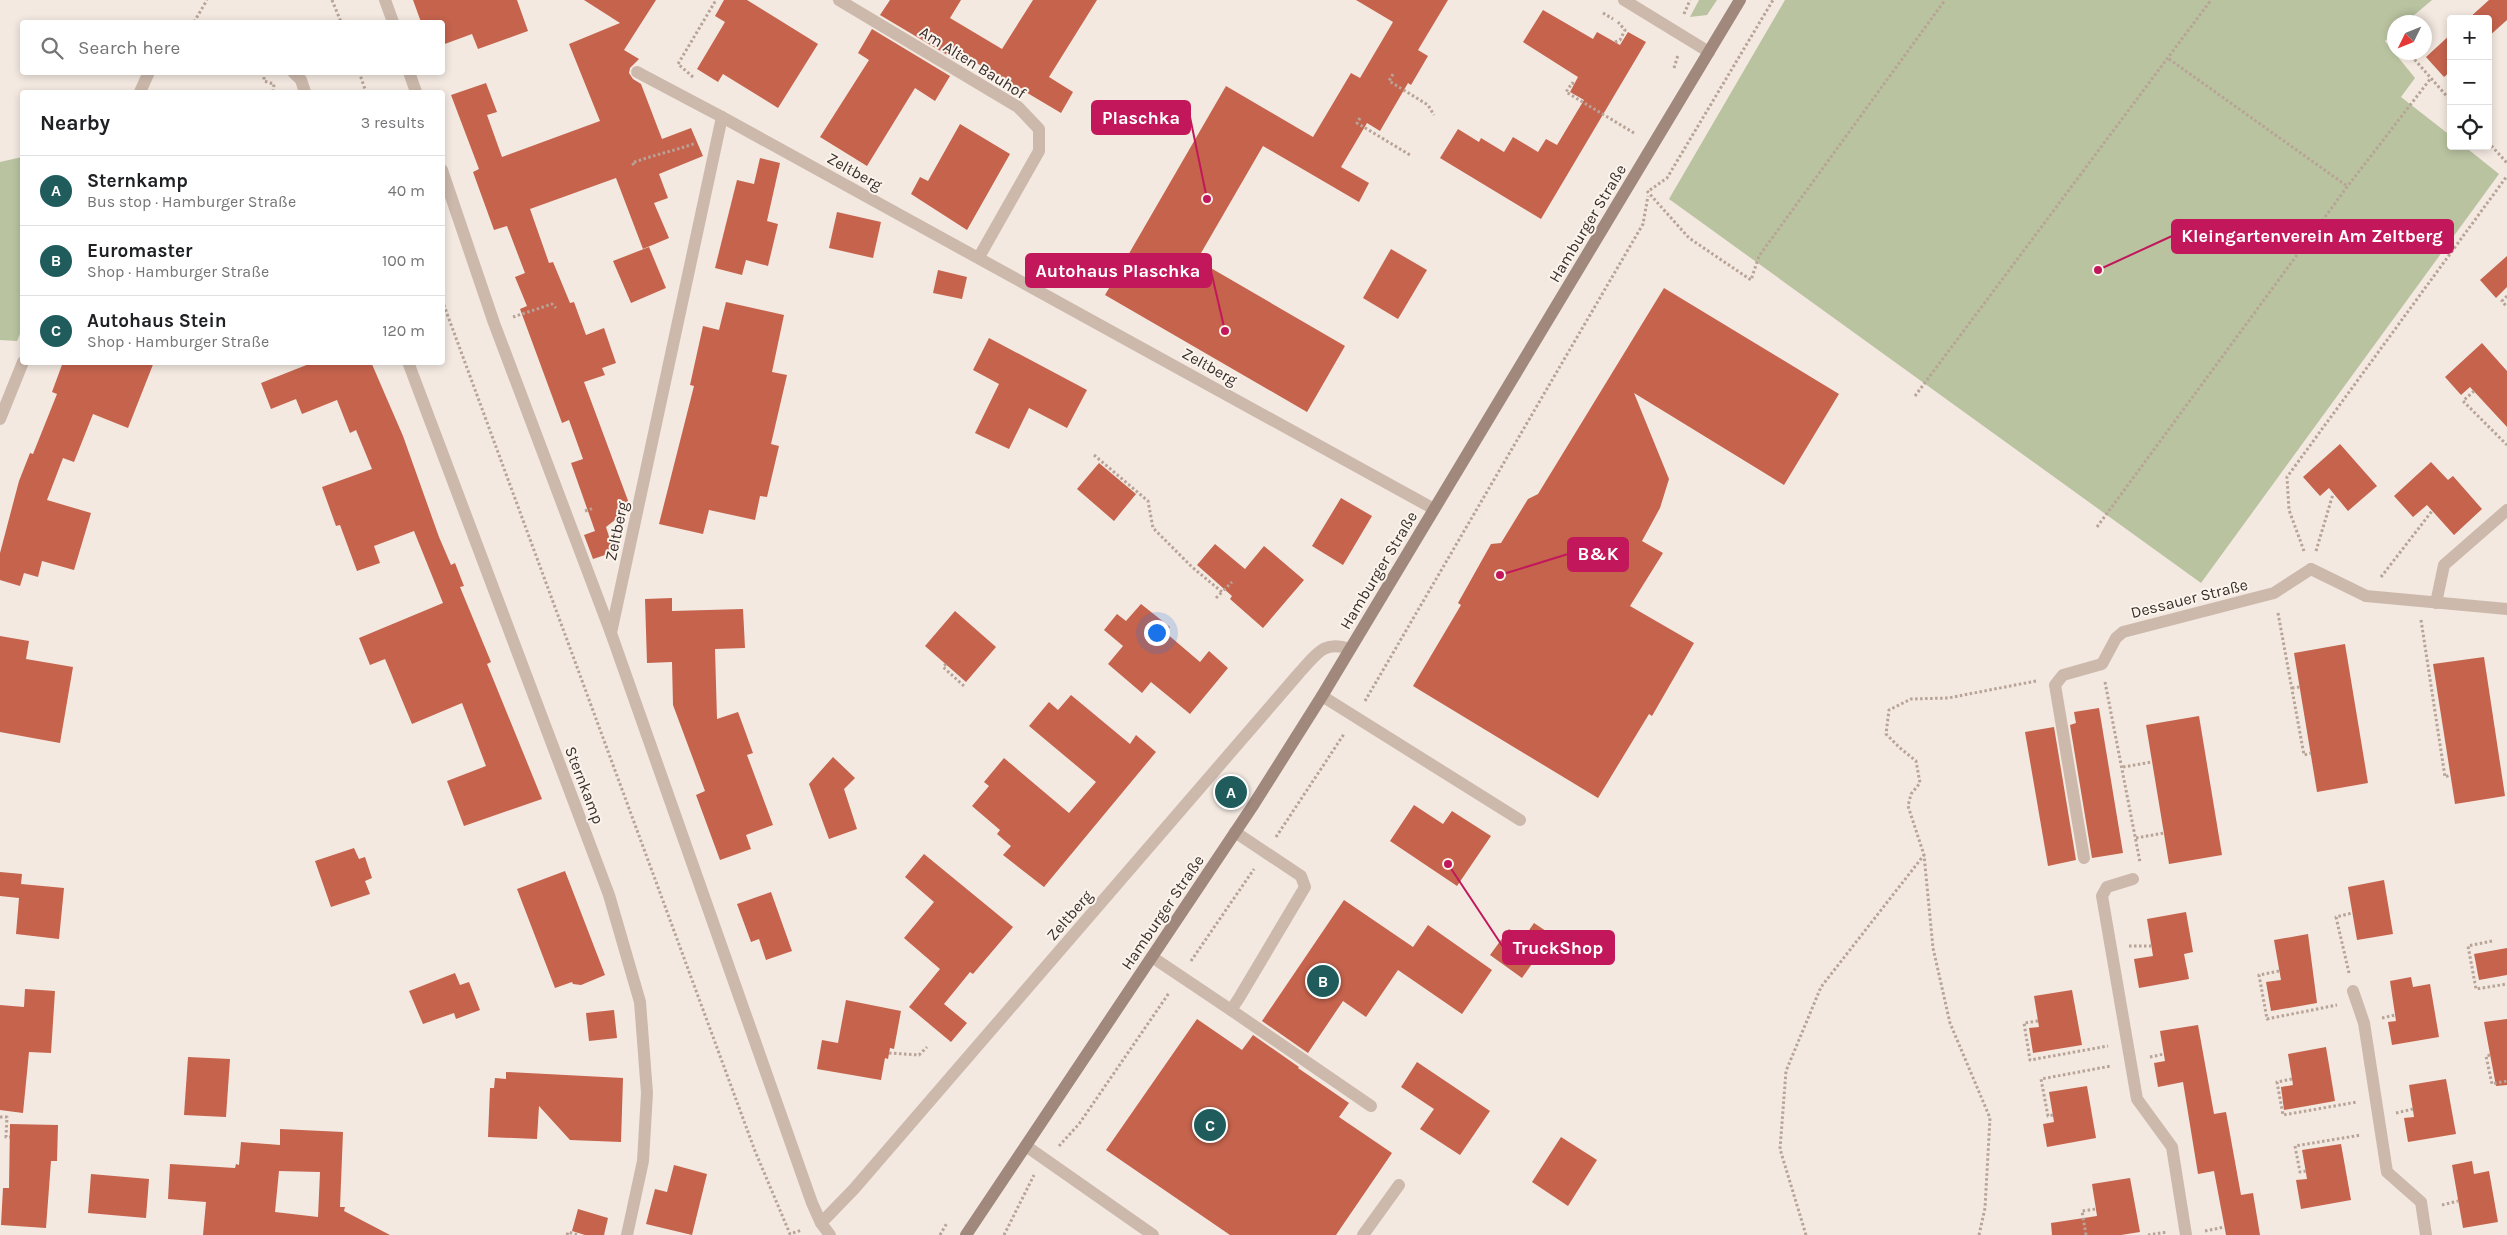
<!DOCTYPE html>
<html lang="en">
<head>
<meta charset="utf-8">
<style>
	body { margin:0; font-family:Karla,sans-serif; background:#f2f2f2; color:#202124 }
	.controls { position:absolute; right:15px; top:15px; display:grid; overflow:hidden; border-radius:5px; box-shadow:0 2px 8px #0003 }
	.controls button { width:45px; height:45px; display:grid; place-items:center; padding:0; border:0; border-bottom:1px solid #e0e0e0; background:#fff; color:#202124; font:25px sans-serif }
	.compass { position:absolute; left:2387px; top:15px; width:45px; height:45px; border-radius:50%; background:#fff; box-shadow:0 2px 8px #0003; rotate:227deg }
	.you { position:absolute; left:1156px; top:632px; width:18px; height:18px; margin:-12px; border:4px solid #fff; border-radius:50%; background:#1a73e8; box-shadow:0 0 0 8px #1a73e833 }
	.badge { display:grid; place-items:center; width:32px; height:32px; border-radius:50%; background:#205c5c; color:#fff; font-size:16px; font-weight:700 }
	.pin { position:absolute; translate:-50% -50%; border:2px solid #fff; box-shadow:0 1px 5px #0006 }
	.list { margin:0; padding:0; list-style:none }
	h2 { display:flex; justify-content:space-between; align-items:center; height:65px; margin:0; padding:0 20px; font-size:21px }
	h2 small { font-size:16px; font-weight:400; color:#757577 }
	.list li { display:grid; grid-template-columns:32px 1fr auto; gap:15px; align-items:center; box-sizing:border-box; height:70px; padding:0 20px; border-top:1px solid #e0e0e0 }
	.list b { display:block; font-size:19px; white-space:nowrap }
	.list p { margin:0; font-size:16px; white-space:nowrap; color:#757577 }
	.list em { font-size:16px; font-style:normal; color:#757577 }
	.icon { flex:none; width:28px; height:28px; fill:none; stroke:currentColor; stroke-width:2; stroke-linecap:round; stroke-linejoin:round }
	.map { position:relative; flex:none; width:2507px; height:1235px; overflow:hidden }
	.search { position:absolute; background:#fff; box-shadow:0 2px 8px #0003; left:20px; top:20px; width:425px; height:55px; display:flex; align-items:center; gap:12px; box-sizing:border-box; padding:0 18px; border-radius:5px; color:#757577; font-size:19px }
	.panel { position:absolute; background:#fff; box-shadow:0 2px 8px #0003; left:20px; top:90px; width:425px; height:275px; border-radius:5px }
	.map>svg:first-child { display:block }
	.green { fill:#b9c3a0 }
	.building { fill:#c5634d; fill-rule:evenodd }
	.lines { fill:none; stroke-linecap:round; stroke-linejoin:round }
	.path { stroke:#b8a396; stroke-width:3; stroke-dasharray:2.5 2.5; stroke-linecap:butt }
	.service { stroke:#ccb9ac; stroke-width:12 }
	.minor { stroke:#ccb9ac; stroke-width:12 }
	.secondary { stroke:#a0887d; stroke-width:12 }
	.labels { text-anchor:middle; stroke-width:4; stroke-linejoin:round; paint-order:stroke }
	.street-label { font-size:16px; fill:#3a2f2b; stroke:#fbf4ed }
	.leader { fill:none; stroke:#c2185b; stroke-width:2 }
	.callout-dot { fill:#c2185b; stroke:#fbf4ed; stroke-width:2 }
	.callout { fill:#c2185b; stroke:#c2185b; stroke-width:2 }
	.callout-label { font-size:18px; text-anchor:middle; font-weight:bold; fill:#fff }
</style>
</head>
<body>
<div class="map">
<svg width="2507" height="1235" viewBox="0 0 2507 1235">
	<rect width="100%" height="100%" fill="#f3e9e1"/>
	<g class="green">
		<path d="M1699,0H1717L1707,15L1690,17Z"/>
		<path d="M1785,0H2432L2406,22H2394V33L2385,41L2415,78L2401,97L2451,136V146H2464L2499,174L2201,583L1669,199Z"/>
		<path d="M22,157V329L17,341L0,340V162Z"/>
	</g>
	<g class="building">
		<path d="M413,0H517L528,31L478,49L472,34L442,45V22H421Z"/>
		<path d="M584,0H656L624,50L639,59L630,68L629,73L633,79L641,84L662,139L691,128L703,156L659,174L668,198L654,203L669,238L643,249L616,178L530,209L549,263L553,262L570,303L574,302L586,335L604,328L616,363L602,368L605,375L584,382L630,506L629,509L606,527L614,552L593,559L584,535L595,531L571,463L583,459L569,420L562,423L520,309L527,306L515,277L525,273L507,226L494,230L473,172L479,169L451,95L486,83L497,112L487,115L502,157L600,121L569,44L620,23Z"/>
		<path d="M724,0H747L818,44L778,108L723,74L718,82L697,69L725,22L715,16Z"/>
		<path d="M890,0H961L950,18L1002,49L1033,0H1097L1049,77L1073,92L1061,113L963,55L959,62L880,15Z"/>
		<path d="M1356,0H1448L1418,50L1428,56L1411,85L1408,83L1380,131L1367,123L1341,167L1369,183L1359,202L1263,146L1197,260L1345,346L1307,412L1105,295L1226,86L1313,137L1351,73L1360,78L1393,22Z"/>
		<path d="M2489,0H2507V20L2488,37V19H2468Z"/>
		<path d="M1543,10L1593,39L1597,32L1620,45L1628,32L1646,42L1541,219L1440,158L1458,129L1479,142L1481,138L1504,152L1513,137L1538,152L1546,139L1557,145L1584,100L1570,92L1578,77L1523,42Z"/>
		<path d="M872,29L950,76L935,101L915,88L867,166L820,137L869,60L858,53Z"/>
		<path d="M2451,34V71L2444,77L2426,57Z"/>
		<path d="M960,124L1010,154L967,230L911,194L920,177L928,181Z"/>
		<path d="M760,158L780,163L767,221L778,224L768,266L746,260L742,275L715,268L737,180L754,184Z"/>
		<path d="M837,212L881,222L873,258L829,248Z"/>
		<path d="M649,247L666,288L631,303L613,261Z"/>
		<path d="M1391,249L1427,270L1398,319L1363,298Z"/>
		<path d="M2507,256V287L2496,298L2480,280Z"/>
		<path d="M938,270L967,277L962,299L933,293Z"/>
		<path d="M1664,288L1839,394L1784,485L1634,393L1669,479L1660,508L1642,541L1663,553L1630,606L1694,643L1652,716L1649,714L1598,798L1413,686L1461,605L1458,603L1491,544L1501,543L1528,499L1538,494Z"/>
		<path d="M726,302L784,315L772,372L787,375L771,444L779,446L767,497L760,496L755,520L709,510L703,534L659,524L694,386L690,385L703,326L719,330Z"/>
		<path d="M989,338L1087,390L1067,428L1029,408L1009,449L975,433L999,384L973,370Z"/>
		<path d="M2482,343L2507,371V427L2470,387L2461,395L2445,377Z"/>
		<path d="M63,362H154L128,428L93,414L74,462L63,458L47,500L91,513L74,570L42,561L38,577L24,573L20,586L0,580V553L19,481L30,453L33,454L57,394L52,392Z"/>
		<path d="M314,362H371L403,436L439,537L451,565L455,563L464,586L460,587L491,662L487,664L542,799L464,826L447,781L486,766L462,703L412,724L385,659L370,665L359,638L443,603L414,531L374,546L380,563L357,571L340,525L336,526L322,487L372,469L356,430L350,433L337,400L302,414L296,399L271,409L261,383Z"/>
		<path d="M2340,444L2377,486L2348,511L2329,488L2320,496L2303,477Z"/>
		<path d="M2431,462L2448,480L2453,476L2482,509L2454,535L2427,505L2413,517L2394,496Z"/>
		<path d="M1099,463L1136,494L1114,521L1077,489Z"/>
		<path d="M1341,498L1372,516L1343,565L1312,546Z"/>
		<path d="M1215,544L1245,569L1264,546L1304,580L1263,628L1230,599L1232,596L1197,565Z"/>
		<path d="M672,598V611L743,609L745,648L715,649L717,719L738,712L753,753L747,755L773,825L746,835L751,849L720,860L696,795L705,791L673,705L672,662L647,663L645,599Z"/>
		<path d="M1141,604L1170,627L1166,633L1200,662L1209,651L1228,668L1190,714L1151,682L1142,693L1108,664L1123,646L1104,630L1117,614L1126,621Z"/>
		<path d="M955,611L996,647L966,682L925,646Z"/>
		<path d="M0,636L29,641L26,659L73,667L60,743L0,732Z"/>
		<path d="M2345,644L2368,783L2317,792L2294,653Z"/>
		<path d="M2484,657L2505,796L2455,804L2433,664Z"/>
		<path d="M1071,695L1130,744L1136,735L1156,752L1044,887L1003,855L1011,846L997,834L1000,830L972,806L989,786L984,782L1004,758L1069,813L1096,782L1029,726L1049,702L1058,710Z"/>
		<path d="M2099,708L2123,853L2092,858L2070,725L2076,723L2074,712Z"/>
		<path d="M2199,716L2222,855L2169,864L2146,725Z"/>
		<path d="M2054,727L2076,860L2048,866L2025,732Z"/>
		<path d="M833,757L855,778L844,789L857,829L829,839L809,784Z"/>
		<path d="M1414,805L1443,824L1452,811L1491,836L1457,886L1390,841Z"/>
		<path d="M354,848L359,859L365,857L372,878L365,881L370,894L331,907L315,861Z"/>
		<path d="M924,854L1013,927L973,974L970,972L944,1004L967,1023L951,1042L909,1007L940,969L904,938L934,902L905,877Z"/>
		<path d="M565,871L605,975L581,985L573,984L572,982L555,988L517,889Z"/>
		<path d="M0,872L22,874L21,884L64,888L59,939L16,934L19,898L0,896Z"/>
		<path d="M2384,880L2393,934L2357,940L2348,887Z"/>
		<path d="M771,892L792,951L766,960L759,939L751,942L737,904Z"/>
		<path d="M1344,900L1413,947L1428,925L1492,970L1462,1014L1398,970L1366,1017L1343,1001L1308,1053L1262,1021Z"/>
		<path d="M2186,912L2193,952L2184,954L2189,979L2139,988L2134,959L2153,956L2147,919Z"/>
		<path d="M1534,923L1552,935L1522,978L1490,955L1509,929L1523,939Z"/>
		<path d="M2308,934L2317,1003L2271,1011L2266,982L2281,980L2274,940Z"/>
		<path d="M2507,948V975L2479,980L2474,954Z"/>
		<path d="M455,973L460,985L469,982L480,1010L456,1019L454,1013L423,1024L409,991Z"/>
		<path d="M2411,977L2413,987L2430,984L2439,1037L2392,1045L2388,1022L2396,1021L2390,981Z"/>
		<path d="M25,989L55,991L51,1053L29,1052L23,1113L0,1110V1005L24,1007Z"/>
		<path d="M2072,990L2082,1045L2033,1053L2029,1028L2039,1027L2034,996Z"/>
		<path d="M846,1000L901,1011L894,1049L890,1048L888,1059L885,1058L881,1080L817,1069L822,1040L838,1043Z"/>
		<path d="M614,1010L617,1038L589,1041L586,1013Z"/>
		<path d="M1197,1019L1242,1050L1253,1035L1299,1067L1298,1068L1349,1103L1339,1117L1392,1153L1336,1235H1230L1106,1150Z"/>
		<path d="M2507,1019V1085L2496,1086L2484,1022Z"/>
		<path d="M2198,1025L2214,1114L2226,1112L2241,1195L2253,1193L2260,1235H2226L2214,1171L2198,1174L2183,1082L2158,1087L2154,1063L2165,1061L2160,1031Z"/>
		<path d="M2326,1047L2335,1101L2284,1110L2281,1087L2293,1085L2288,1054Z"/>
		<path d="M188,1057L230,1059L226,1117L184,1115Z"/>
		<path d="M1417,1062L1490,1111L1460,1155L1420,1129L1434,1109L1401,1087Z"/>
		<path d="M506,1072L623,1078L621,1142L570,1140L539,1106L537,1139L488,1137L490,1088H494L495,1078L506,1079Z"/>
		<path d="M2446,1079L2456,1134L2408,1142L2404,1118L2414,1117L2409,1085Z"/>
		<path d="M2087,1086L2096,1138L2047,1147L2043,1124L2054,1122L2049,1092Z"/>
		<path d="M10,1124L58,1125L57,1161H51L46,1228L1,1225L3,1188H9Z"/>
		<path d="M280,1129L343,1132L340,1207H345L344,1211L390,1235H203L206,1202L168,1199L170,1164L235,1168L236,1164L239,1165L241,1142L280,1145ZM279,1171L320,1172L318,1217L275,1212Z"/>
		<path d="M1561,1137L1597,1160L1568,1206L1532,1182Z"/>
		<path d="M2341,1144L2351,1200L2301,1209L2296,1180L2307,1179L2302,1150Z"/>
		<path d="M2472,1161L2474,1174L2489,1171L2498,1222L2463,1228L2452,1165Z"/>
		<path d="M674,1165L707,1174L692,1235L646,1224L655,1189L667,1192Z"/>
		<path d="M91,1174L149,1179L146,1218L88,1213Z"/>
		<path d="M2130,1178L2140,1232L2121,1235H2052L2051,1223L2097,1216L2092,1184Z"/>
		<path d="M578,1209L608,1218L604,1235H585L572,1231Z"/>
	</g>
	<g class="lines">
		<g class="path">
			<path d="M332,0L341,22"/>
			<path d="M1603,13L1613,19"/>
			<path d="M1684,14L1690,0"/>
			<path d="M194,22L207,0"/>
			<path d="M1615,42L1620,40L1625,30L1618,22"/>
			<path d="M2408,52L2451,101"/>
			<path d="M2169,59L2347,186"/>
			<path d="M1674,68L1678,55"/>
			<path d="M264,72V81L274,84L273,92"/>
			<path d="M359,72L366,92"/>
			<path d="M1393,74L1389,81L1428,105L1434,115"/>
			<path d="M693,77L678,64L716,0"/>
			<path d="M1574,84L1572,83L1566,92L1634,133"/>
			<path d="M1360,118L1357,123L1410,155"/>
			<path d="M2488,142L2507,163"/>
			<path d="M634,165L632,163C653,155 674,151 696,143"/>
			<path d="M1650,190L1667,178L1773,0"/>
			<path d="M1647,191L1689,238L1751,280L1759,256L1945,0"/>
			<path d="M2507,296L2502,301L2507,307"/>
			<path d="M442,300L755,1151L790,1234L802,1230"/>
			<path d="M513,317L552,304L556,308"/>
			<path d="M2474,391L2463,401L2507,445"/>
			<path d="M1915,396L2211,0"/>
			<path d="M1094,455L1148,501L1153,528L1192,567L1222,592L1232,582"/>
			<path d="M585,511L594,508"/>
			<path d="M2097,527L2347,187L2431,78"/>
			<path d="M2304,551L2289,510L2287,477L2507,176"/>
			<path d="M2316,551L2333,494"/>
			<path d="M2381,577L2432,511"/>
			<path d="M1216,598L1222,592"/>
			<path d="M2278,613L2304,755L2311,753"/>
			<path d="M2421,620L2445,777L2450,775"/>
			<path d="M946,664L943,667L964,686"/>
			<path d="M2105,682L2140,862"/>
			<path d="M2292,688L2300,687"/>
			<path d="M1365,701L1643,224L1648,196"/>
			<path d="M2123,767L2152,762"/>
			<path d="M1276,837L1344,734"/>
			<path d="M2136,838L2164,833"/>
			<path d="M2492,941L2468,946L2476,989L2507,984"/>
			<path d="M2129,946H2151"/>
			<path d="M1191,961L1254,869"/>
			<path d="M2279,971L2259,975L2267,1019L2337,1005"/>
			<path d="M2349,973L2336,917L2352,913"/>
			<path d="M2382,1018L2395,1015"/>
			<path d="M2038,1021L2024,1023L2030,1060L2108,1046"/>
			<path d="M889,1053L919,1055L927,1047"/>
			<path d="M2490,1055L2486,1056L2492,1084L2507,1081"/>
			<path d="M2150,1057L2164,1054"/>
			<path d="M2292,1079L2277,1082L2283,1115L2357,1102"/>
			<path d="M2396,1113L2413,1109"/>
			<path d="M2053,1115L2048,1116L2041,1079L2111,1066"/>
			<path d="M0,1117H7L6,1137H10"/>
			<path d="M1059,1146L1079,1124L1169,993"/>
			<path d="M2306,1171L2300,1172L2295,1146L2361,1135"/>
			<path d="M2442,1205L2458,1201"/>
			<path d="M2205,1231L2224,1227"/>
			<path d="M567,1235L568,1232L578,1235"/>
			<path d="M940,1235L947,1223"/>
			<path d="M1004,1235L1034,1175"/>
			<path d="M1806,1235L1780,1149L1786,1071L1821,987L1924,855"/>
			<path d="M1979,1235L1985,1208L1990,1118L1950,1023L1933,948L1924,855L1908,806L1911,794L1920,783L1916,761L1900,748L1886,734L1889,710L1911,699L1948,698L2036,681"/>
			<path d="M2086,1235L2082,1211L2096,1209"/>
			<path d="M2148,1235L2167,1232"/>
		</g>
		<g class="service">
			<path d="M637,72L722,117"/>
			<path d="M2436,603L2444,565L2507,510"/>
			<path d="M1322,696L1520,820"/>
			<path d="M2084,858L2055,685L2063,675L2102,664L2116,638L2123,632L2274,593L2311,569"/>
			<path d="M2133,879L2107,887L2102,896L2137,1099L2172,1147L2186,1235"/>
			<path d="M1152,957L1231,1010L1239,998L1305,887L1301,876L1235,832"/>
			<path d="M2353,991L2364,1023L2387,1172L2421,1202L2426,1235"/>
			<path d="M1231,1010L1371,1106"/>
			<path d="M1363,1235L1399,1185"/>
		</g>
		<g class="minor">
			<path d="M385,0L393,22"/>
			<path d="M839,0L1018,107L1039,129V151L979,257"/>
			<path d="M1624,0L1709,52"/>
			<path d="M293,72L301,80L305,92"/>
			<path d="M409,72L416,92"/>
			<path d="M140,92L149,72"/>
			<path d="M442,170L494,323L611,633L812,1203L821,1223L830,1235"/>
			<path d="M408,362L609,895L640,1002L647,1093L643,1161L627,1235"/>
			<path d="M0,419L23,362"/>
			<path d="M2311,569L2366,596L2507,609"/>
			<path d="M611,633L722,117L1434,509"/>
			<path d="M1026,1146L1153,1235"/>
			<path d="M821,1223L854,1189L1300,672C1317,654 1323,640 1350,649"/>
		</g>
		<path class="secondary" d="M966,1235L1252,807L1322,696L1740,0"/>
	</g>
	<g class="labels">
		<g class="street-label">
			<text transform="translate(973 62) rotate(32)" y="6">Am Alten Bauhof</text>
			<text transform="translate(855 171) rotate(29)" y="6">Zeltberg</text>
			<text transform="translate(1587 223) rotate(-59)" y="6">Hamburger Straße</text>
			<text transform="translate(1210 366) rotate(29)" y="6">Zeltberg</text>
			<text transform="translate(616 531) rotate(-78)" y="6">Zeltberg</text>
			<text transform="translate(1378 570) rotate(-59)" y="6">Hamburger Straße</text>
			<text transform="translate(2189 598) rotate(-14)" y="6">Dessauer Straße</text>
			<text transform="translate(585 785) rotate(69)" y="6">Sternkamp</text>
			<text transform="translate(1162 912) rotate(-56)" y="6">Hamburger Straße</text>
			<text transform="translate(1069 915) rotate(-49)" y="6">Zeltberg</text>
		</g>
	</g>
	<path class="leader" d="M1207 199L1190 117M2098 270L2172 236M1225 331L1211 271M1500 575L1568 554M1448 864L1503 947"/>
	<g class="callout-dot">
		<circle cx="1207" cy="199" r="5"/>
		<circle cx="2098" cy="270" r="5"/>
		<circle cx="1225" cy="331" r="5"/>
		<circle cx="1500" cy="575" r="5"/>
		<circle cx="1448" cy="864" r="5"/>
	</g>
	<g class="callout">
		<rect x="1092" y="101" width="98" height="33" rx="5"/>
		<rect x="2172" y="220" width="281" height="33" rx="5"/>
		<rect x="1026" y="254" width="185" height="33" rx="5"/>
		<rect x="1568" y="538" width="60" height="33" rx="5"/>
		<rect x="1503" y="931" width="111" height="33" rx="5"/>
	</g>
	<g class="callout-label">
		<text x="1141" y="124">Plaschka</text>
		<text x="2312" y="242">Kleingartenverein Am Zeltberg</text>
		<text x="1118" y="277">Autohaus Plaschka</text>
		<text x="1598" y="560">B&amp;K</text>
		<text x="1558" y="954">TruckShop</text>
	</g>
</svg>
<div class="controls">
<button>+</button>
<button>−</button>
<button><svg class="icon" aria-label="locate" viewBox="0 0 24 24"><circle cx="12" cy="12" r="6"/><path d="M12 2v4M12 18v4M2 12h4M18 12h4"/></svg></button>
</div>
<svg class="compass" viewBox="-18 -18 36 36"><path d="M0-13l5 13h-10z" fill="#e53935"/><path d="M0 13l5-13h-10z" fill="#757577"/></svg>
<div class="you"></div>
<div class="pin badge" style="left:1231px;top:792px">A</div>
<div class="pin badge" style="left:1323px;top:981px">B</div>
<div class="pin badge" style="left:1210px;top:1125px">C</div>
<div class="search"><svg class="icon" aria-label="search" viewBox="0 0 24 24"><circle cx="10" cy="10" r="6"/><path d="M15 15l6 6"/></svg>Search here</div>
<section class="panel">
<h2>Nearby<small>3 results</small></h2>
<ul class="list">
<li><span class="badge">A</span><div><b>Sternkamp</b><p>Bus stop · Hamburger Straße</p></div><em>40 m</em></li>
<li><span class="badge">B</span><div><b>Euromaster</b><p>Shop · Hamburger Straße</p></div><em>100 m</em></li>
<li><span class="badge">C</span><div><b>Autohaus Stein</b><p>Shop · Hamburger Straße</p></div><em>120 m</em></li>
</ul>
</section>
</div>
</body>
</html>
